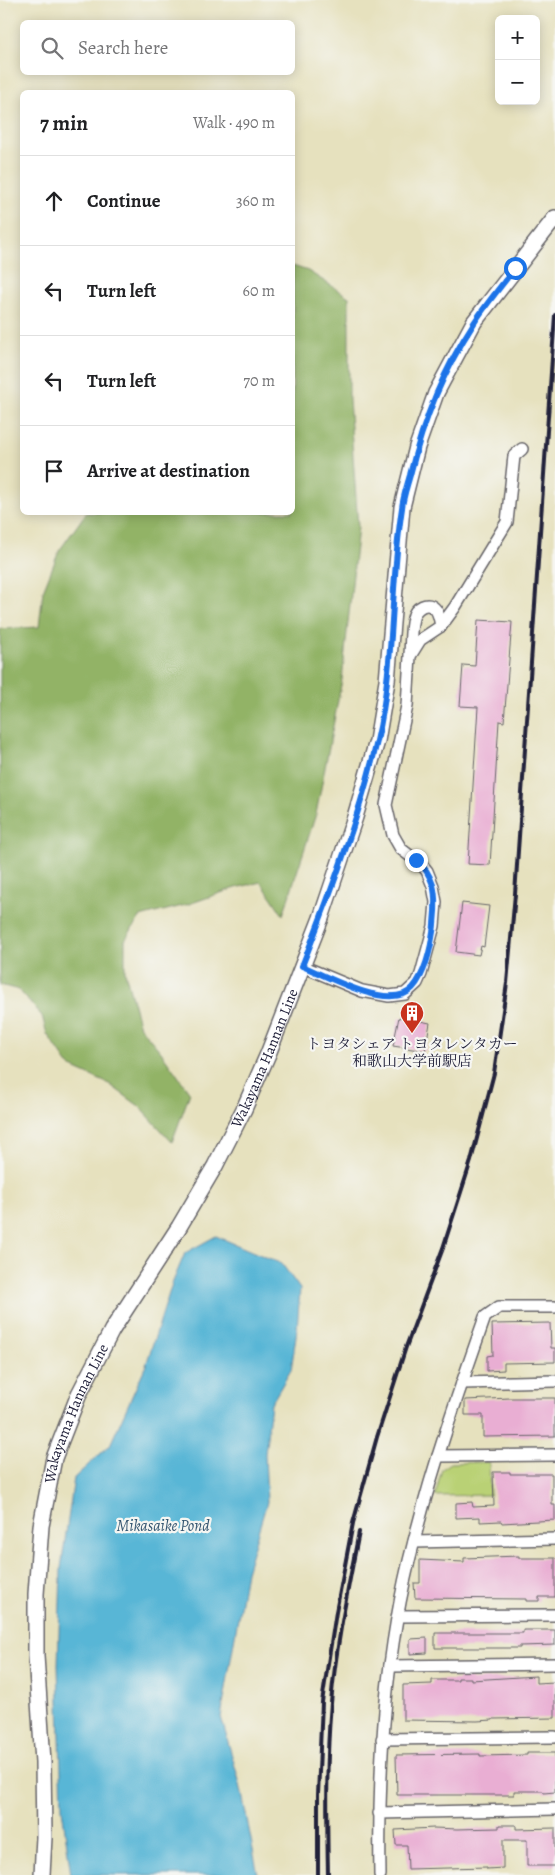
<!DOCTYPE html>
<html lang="en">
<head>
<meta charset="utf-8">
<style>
	body { margin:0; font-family:Alegreya,"Noto Serif JP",serif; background:#f2f2f2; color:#202124 }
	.controls { position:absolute; right:15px; top:15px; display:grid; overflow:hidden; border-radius:8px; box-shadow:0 2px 12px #0003 }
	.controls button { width:45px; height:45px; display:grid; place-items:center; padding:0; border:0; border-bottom:1px solid #e0e0e0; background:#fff; color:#202124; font:25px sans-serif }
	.stop { position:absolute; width:15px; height:15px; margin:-11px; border:4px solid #1a73e8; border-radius:50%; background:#fff }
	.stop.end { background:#1a73e8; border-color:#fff; box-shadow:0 1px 5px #0008 }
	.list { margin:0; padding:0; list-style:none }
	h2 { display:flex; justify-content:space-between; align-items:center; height:65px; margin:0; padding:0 20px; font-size:21px }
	h2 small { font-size:16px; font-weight:400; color:#757577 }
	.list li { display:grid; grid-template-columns:32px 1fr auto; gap:15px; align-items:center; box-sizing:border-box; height:90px; padding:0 20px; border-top:1px solid #e0e0e0 }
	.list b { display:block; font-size:19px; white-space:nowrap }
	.list em { font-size:16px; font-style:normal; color:#757577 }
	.icon { flex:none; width:28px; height:28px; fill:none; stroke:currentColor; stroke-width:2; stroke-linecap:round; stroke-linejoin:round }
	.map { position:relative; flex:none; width:555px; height:1875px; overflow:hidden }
	.search { position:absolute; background:#fff; box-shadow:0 2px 12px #0003; left:20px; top:20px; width:275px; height:55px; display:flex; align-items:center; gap:12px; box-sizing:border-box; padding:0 18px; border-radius:8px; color:#757577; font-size:19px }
	.panel { position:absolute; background:#fff; box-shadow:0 2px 12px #0003; left:20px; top:90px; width:275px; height:425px; border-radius:8px }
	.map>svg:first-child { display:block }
	.green { fill:#b9d175; stroke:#6e7a58 }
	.forest { fill:#92b366; stroke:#5a6a50 }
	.water { fill:#58b6d6; stroke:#3d6c88 }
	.building { fill:#e9aed3 }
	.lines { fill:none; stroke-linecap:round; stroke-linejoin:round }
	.street-casing { stroke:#676569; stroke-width:14 }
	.secondary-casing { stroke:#676569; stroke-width:18 }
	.street { stroke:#fff; stroke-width:11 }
	.secondary { stroke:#fff; stroke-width:15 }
	.rail { stroke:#22223b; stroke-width:4 }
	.route { stroke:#1a73e8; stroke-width:6 }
	.labels { text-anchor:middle; stroke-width:4.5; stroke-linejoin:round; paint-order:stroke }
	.poi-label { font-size:15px; fill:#22223b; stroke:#f6f6f2 }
	.street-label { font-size:15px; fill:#22223b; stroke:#f6f6f2 }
	.water-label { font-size:16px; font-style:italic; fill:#355671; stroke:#f6f6f2 }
</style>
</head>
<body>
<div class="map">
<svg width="555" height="1875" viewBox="0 0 555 1875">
	<rect width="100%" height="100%" fill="#f6f6f2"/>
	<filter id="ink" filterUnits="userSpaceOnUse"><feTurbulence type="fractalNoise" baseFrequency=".02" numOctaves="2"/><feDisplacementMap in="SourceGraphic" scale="10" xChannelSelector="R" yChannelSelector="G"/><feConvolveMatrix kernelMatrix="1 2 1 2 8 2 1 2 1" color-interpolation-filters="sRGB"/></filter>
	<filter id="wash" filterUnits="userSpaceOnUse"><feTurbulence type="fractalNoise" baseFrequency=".0096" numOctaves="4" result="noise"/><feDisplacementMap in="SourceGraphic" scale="20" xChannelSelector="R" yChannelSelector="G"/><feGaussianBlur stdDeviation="1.12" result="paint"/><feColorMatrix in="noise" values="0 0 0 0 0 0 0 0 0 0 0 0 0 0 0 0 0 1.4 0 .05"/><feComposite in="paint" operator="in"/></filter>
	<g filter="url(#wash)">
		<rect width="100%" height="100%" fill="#e6e1be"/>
		<path class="green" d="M489,1462L490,1495L435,1496L442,1469L451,1463Z"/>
		<path class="forest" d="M293,266L308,271L349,297V399L358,527L342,680L316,814L283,915L261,882L235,888L186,905L140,917L125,940V972L140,1027L161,1052L190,1093L172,1142L139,1106L109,1084L69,1066L47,1034L42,1016L19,990L0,985V629L39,627L43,591L59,551L86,513L292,512Z"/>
		<path class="water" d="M216,1236L282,1264L300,1289L297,1329L291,1370L271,1404L265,1454L267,1502L246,1572L221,1717L240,1784L258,1875H71L62,1809L58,1665L61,1568L74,1478L110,1445L146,1365L172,1284L185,1253Z"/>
		<g id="blocks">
			<g class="building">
				<path d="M478,620L512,622L504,722L499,721L490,865L468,864L478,707L460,706L463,665L475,666Z"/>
				<path d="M462,903L489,906L484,947L481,946L479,955L456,952Z"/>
				<path d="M399,1017L430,1023L425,1051L393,1046Z"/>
				<path d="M550,1323L551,1348H555V1362L504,1363V1370L487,1371V1356L493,1355L492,1324Z"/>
				<path d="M510,1398H555V1436L483,1437V1415H465V1400Z"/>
				<path d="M493,1472H510V1474H552V1505H555V1520L502,1523L501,1521L480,1522V1517L456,1518V1503L472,1502L473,1507L494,1506Z"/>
				<path d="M519,1556V1558H555V1597H539V1601H526V1599L415,1598L414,1583H420V1560L464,1562V1558Z"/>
				<path d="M523,1630H555V1645L520,1646V1648H435V1633H523Z"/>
				<path d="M427,1638V1653L410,1654V1639Z"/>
				<path d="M536,1676V1683L555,1682V1718L493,1719V1720L477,1721L403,1720V1685L432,1684V1680H458V1678H471V1680Z"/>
				<path d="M527,1753H555V1792L544,1793L543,1791H514V1795H397L396,1755L480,1754V1756L527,1755Z"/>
				<path d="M499,1825H516V1829L555,1828V1866H527V1840H503V1868L487,1869V1867L408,1869L407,1845H396L395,1830L434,1828L457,1829L499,1828Z"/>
			</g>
		</g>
	</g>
	<g filter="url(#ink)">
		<use href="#blocks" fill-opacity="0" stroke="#676569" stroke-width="1"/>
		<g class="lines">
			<g class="street-casing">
				<g id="street">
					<path d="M410,654C411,643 410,629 413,618C415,608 428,599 436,610C439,614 440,621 441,626"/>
					<path d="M302,966L362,991L389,996L405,994L417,983L421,974L434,926L436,902L433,886L427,871L422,865L401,849L393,835L386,805L407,706L410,656L420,640L441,626L455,607L507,522L514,456L522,449"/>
					<path d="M462,1383L555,1381"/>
					<path d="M438,1456L555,1455"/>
					<path d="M414,1542L555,1539"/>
					<path d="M398,1616L555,1615"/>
					<path d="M390,1666L555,1664"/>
					<path d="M382,1739L555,1737"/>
					<path d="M379,1813L555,1809"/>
					<path d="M380,1875C378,1763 385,1650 414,1541C433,1465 459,1391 485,1317L499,1307H555"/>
				</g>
			</g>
			<g class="secondary-casing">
				<g id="secondary">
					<path id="s1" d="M42,1875L44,1837L43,1762L36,1656V1594L41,1526L54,1458L79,1394L112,1330L179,1227L215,1166L244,1109L268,1054L321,918L355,817L377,741L387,681L402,507L417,447L436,393L474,322L555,218"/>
				</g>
			</g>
			<use href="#street" class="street"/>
			<use href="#secondary" class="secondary"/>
			<g class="rail">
				<path d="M318,1875V1795L322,1702L336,1612L353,1523L377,1437L406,1347L443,1248L471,1161L494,1073L507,983L515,894L555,315"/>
				<path d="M328,1875C327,1818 326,1760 331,1703C336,1646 348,1589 359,1532"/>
			</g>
		</g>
	</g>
	<g class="lines" filter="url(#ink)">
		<path class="route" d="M416,860C425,867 429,874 433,885C440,908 430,985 404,994C376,1004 329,977 302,966C330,895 360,815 377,741C395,664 390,585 402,508C403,497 407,486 410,475C423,421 444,369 474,323C486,304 501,286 515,268"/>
	</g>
	<defs>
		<g id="building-pin" transform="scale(1.25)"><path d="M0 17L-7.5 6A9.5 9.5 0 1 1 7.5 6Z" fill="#c8321e" stroke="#f6f6f2"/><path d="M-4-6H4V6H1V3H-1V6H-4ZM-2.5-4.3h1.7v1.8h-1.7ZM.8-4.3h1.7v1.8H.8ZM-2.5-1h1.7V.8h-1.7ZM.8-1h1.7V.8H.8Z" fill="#fff"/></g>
	</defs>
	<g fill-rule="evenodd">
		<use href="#building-pin" x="412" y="1013"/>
	</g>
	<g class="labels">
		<g class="poi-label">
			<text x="412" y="1049">トヨタシェア トヨタレンタカー<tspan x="412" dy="17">和歌山大学前駅店</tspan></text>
		</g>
		<g class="street-label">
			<text dy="5" stroke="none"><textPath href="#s1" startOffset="872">Wakayama Hannan Line</textPath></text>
			<text dy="5" stroke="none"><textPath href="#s1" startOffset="468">Wakayama Hannan Line</textPath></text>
		</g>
		<g class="water-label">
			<text x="163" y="1531">Mikasaike Pond</text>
		</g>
	</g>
</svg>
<div class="controls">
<button>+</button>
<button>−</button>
</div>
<div class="stop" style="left:515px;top:268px"></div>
<div class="stop end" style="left:416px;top:860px"></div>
<div class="search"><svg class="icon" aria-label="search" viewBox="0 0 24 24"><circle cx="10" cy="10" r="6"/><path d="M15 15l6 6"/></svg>Search here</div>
<section class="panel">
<h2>7 min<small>Walk · 490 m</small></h2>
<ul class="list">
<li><svg class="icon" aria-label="ahead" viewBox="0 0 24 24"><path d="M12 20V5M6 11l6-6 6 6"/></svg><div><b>Continue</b></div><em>360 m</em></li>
<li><svg class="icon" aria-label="left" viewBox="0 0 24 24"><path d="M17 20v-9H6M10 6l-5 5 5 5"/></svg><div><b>Turn left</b></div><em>60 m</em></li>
<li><svg class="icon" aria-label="left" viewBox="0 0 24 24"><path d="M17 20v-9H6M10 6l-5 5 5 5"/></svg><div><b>Turn left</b></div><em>70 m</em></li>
<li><svg class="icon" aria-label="arrive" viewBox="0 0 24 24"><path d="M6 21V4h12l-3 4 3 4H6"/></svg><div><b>Arrive at destination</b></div></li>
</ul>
</section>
</div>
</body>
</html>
